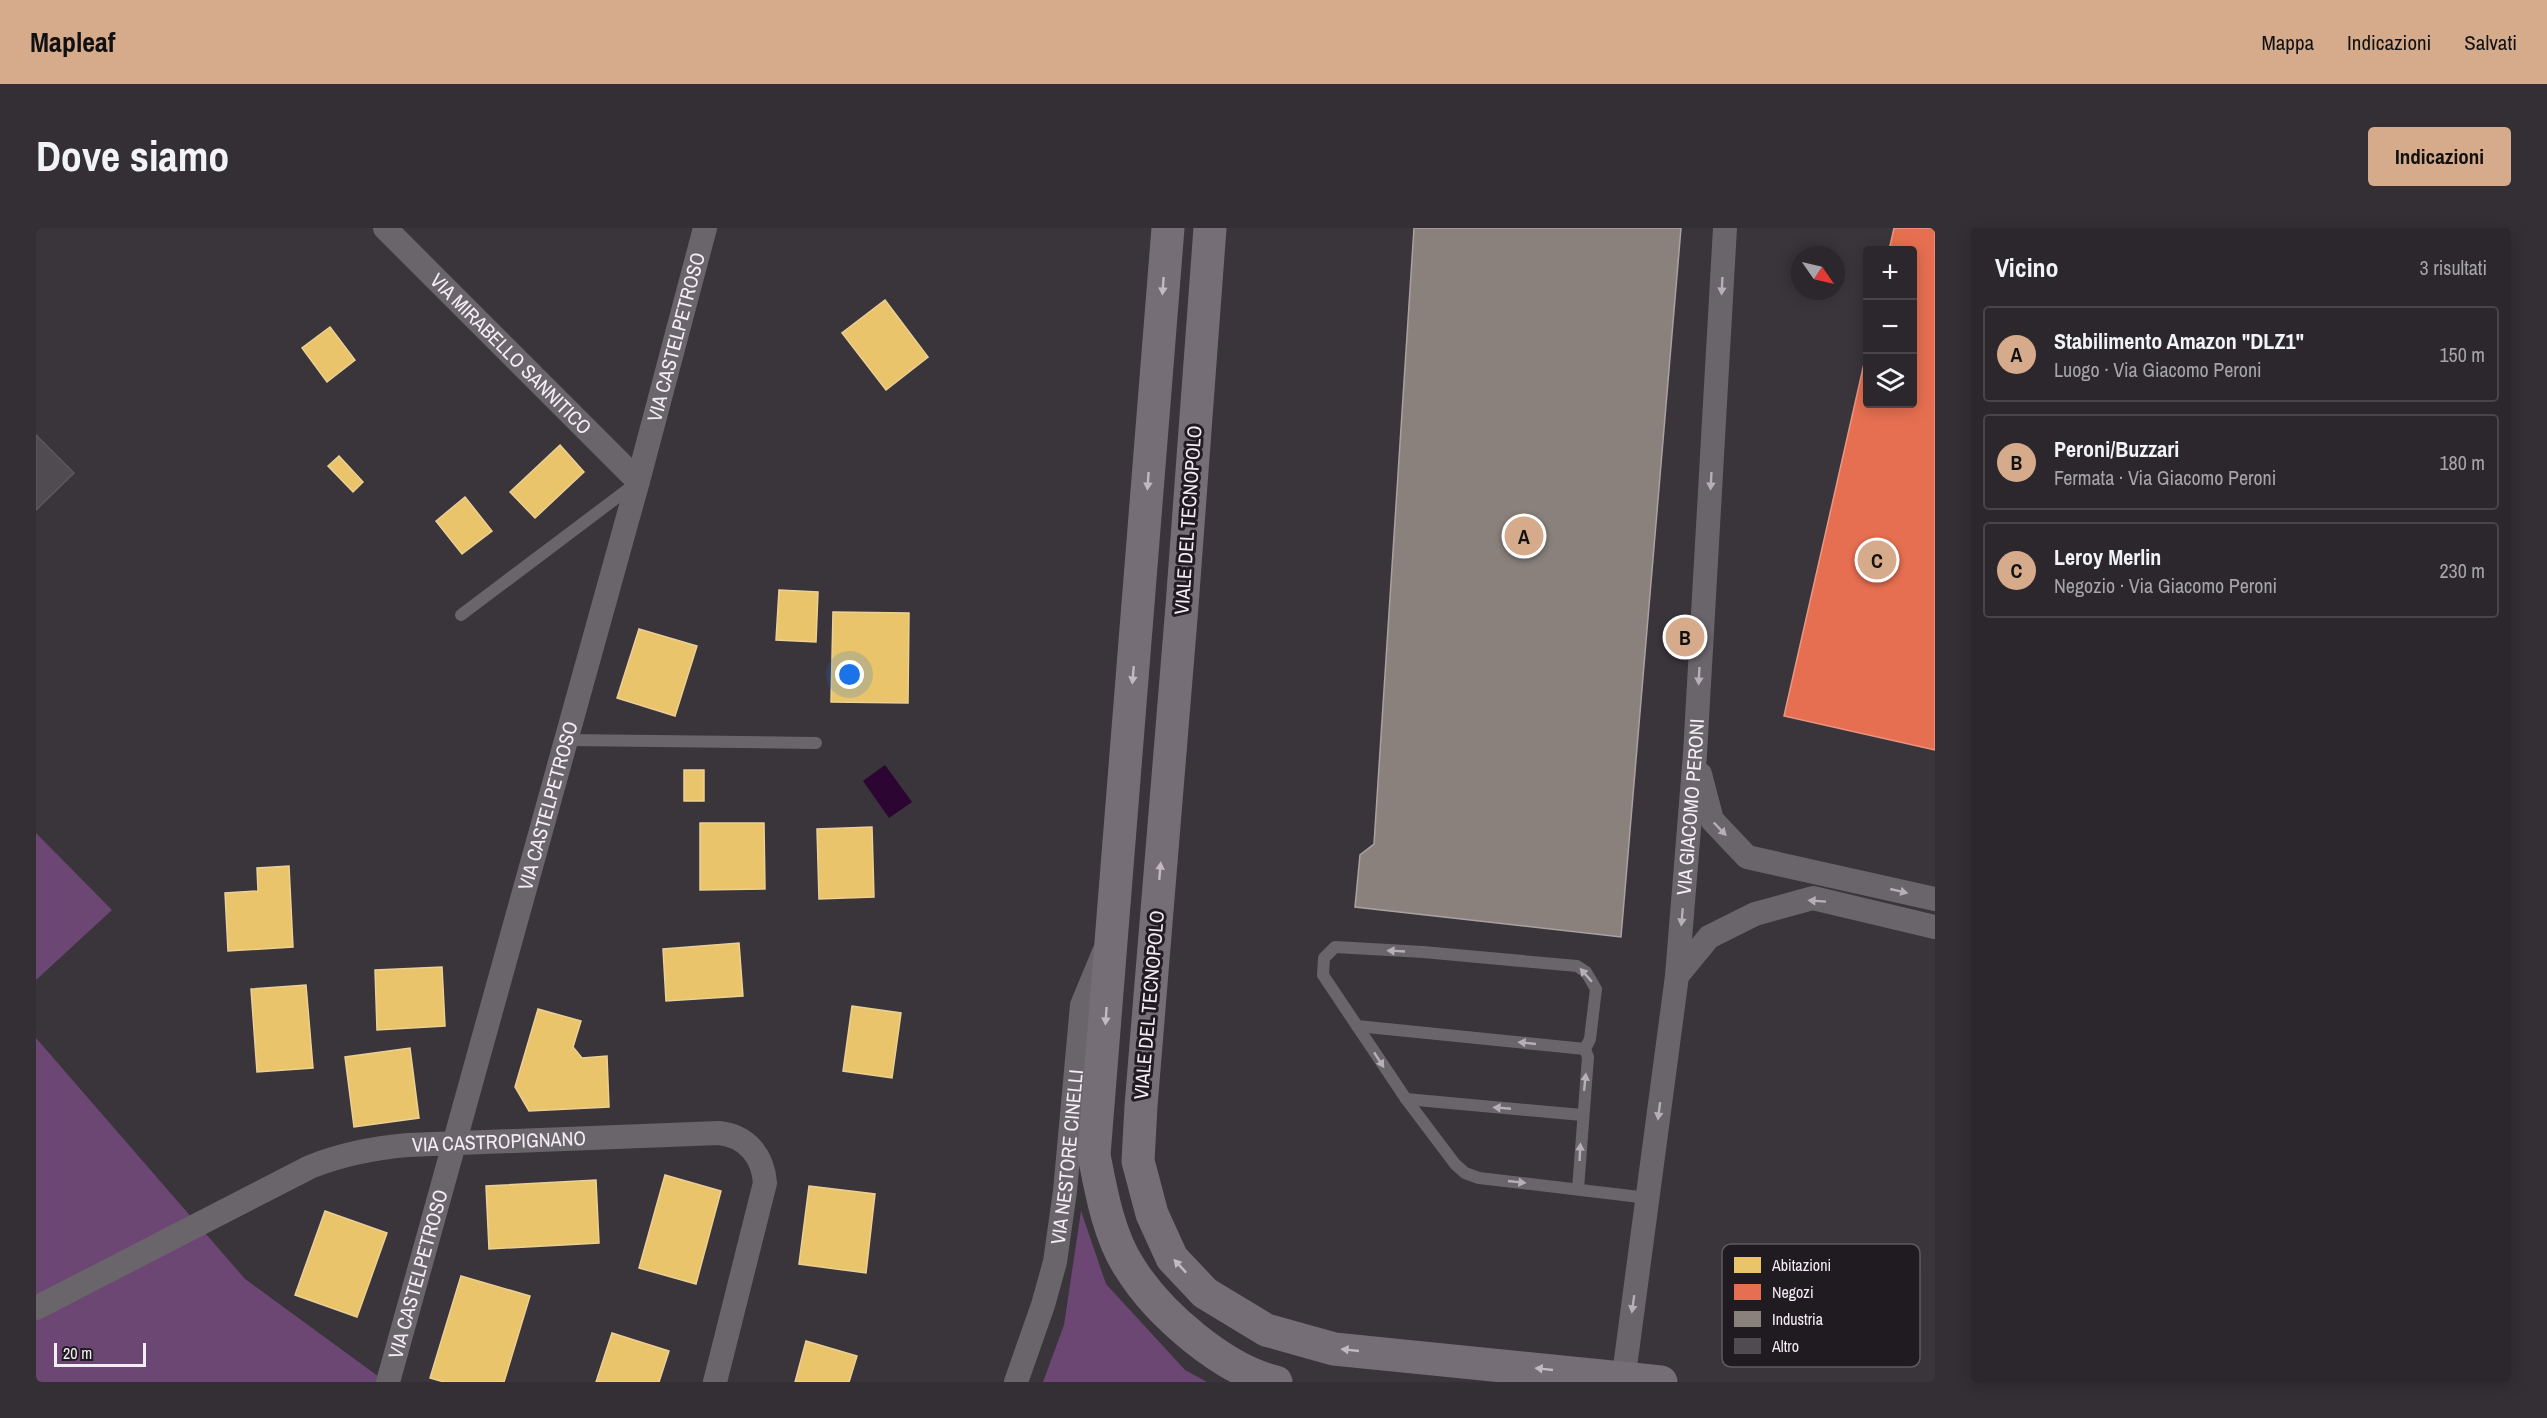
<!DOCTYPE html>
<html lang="it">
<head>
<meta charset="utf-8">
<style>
	body { margin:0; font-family:"Archivo Narrow",sans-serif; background:#342f34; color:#f1f3f6 }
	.controls { position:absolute; right:18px; top:18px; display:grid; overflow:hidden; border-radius:6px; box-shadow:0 3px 15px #0003 }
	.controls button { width:54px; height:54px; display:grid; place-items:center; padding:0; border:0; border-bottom:2px solid #484448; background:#2c272c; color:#f1f3f6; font:30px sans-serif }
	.compass { position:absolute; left:1755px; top:18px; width:54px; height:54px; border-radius:50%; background:#2c272c; box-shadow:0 3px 15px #0003; rotate:124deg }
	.scale { position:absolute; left:18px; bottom:15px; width:92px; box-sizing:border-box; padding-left:6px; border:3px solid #f4edf5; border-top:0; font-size:16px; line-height:21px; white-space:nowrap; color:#f4edf5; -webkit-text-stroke:4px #201b21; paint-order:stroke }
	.you { position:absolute; left:814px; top:447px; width:21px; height:21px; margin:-15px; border:4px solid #fff; border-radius:50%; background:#1a73e8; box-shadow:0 0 0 9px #1a73e833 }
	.badge { display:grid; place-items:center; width:39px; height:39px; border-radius:50%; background:#d6ab8b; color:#111; font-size:20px; font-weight:700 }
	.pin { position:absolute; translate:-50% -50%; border:3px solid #fff; box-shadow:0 2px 6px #0006 }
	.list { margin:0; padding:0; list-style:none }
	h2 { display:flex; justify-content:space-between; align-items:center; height:78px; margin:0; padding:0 24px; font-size:26px }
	h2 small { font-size:20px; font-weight:400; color:#a6a5a9 }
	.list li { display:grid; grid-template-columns:39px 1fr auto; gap:18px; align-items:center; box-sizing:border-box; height:96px; margin:0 12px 12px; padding:0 12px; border:2px solid #484448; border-radius:6px }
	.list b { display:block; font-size:22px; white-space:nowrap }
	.list p { margin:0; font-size:20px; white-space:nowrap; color:#a6a5a9 }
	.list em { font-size:20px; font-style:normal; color:#a6a5a9 }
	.icon { flex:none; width:33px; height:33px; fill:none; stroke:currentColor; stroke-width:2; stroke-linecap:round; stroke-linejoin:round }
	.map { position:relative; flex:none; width:1899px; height:1154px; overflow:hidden; border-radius:6px }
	header { display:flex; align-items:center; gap:36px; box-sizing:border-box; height:84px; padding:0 30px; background:#d6ab8b; color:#111 }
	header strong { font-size:28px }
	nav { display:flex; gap:33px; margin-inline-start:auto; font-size:21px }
	.intro { display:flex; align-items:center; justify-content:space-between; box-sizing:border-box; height:144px; padding:0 36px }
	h1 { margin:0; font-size:42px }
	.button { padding:15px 27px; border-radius:6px; background:#d6ab8b; color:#111; font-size:21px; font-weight:700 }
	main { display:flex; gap:36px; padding:0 36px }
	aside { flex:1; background:#2c272c; border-radius:6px; box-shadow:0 3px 15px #0003 }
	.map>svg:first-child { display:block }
	.green { fill:#6d4773 }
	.water { fill:#2c0533 }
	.homes { fill:#e9c46a; stroke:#ecd094; stroke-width:1.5 }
	.shops { fill:#e76f51; stroke:#eb9582; stroke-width:1.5 }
	.industry { fill:#8a817c; stroke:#aaa1a0; stroke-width:1.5 }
	.building { fill:#504b51; stroke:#5d585e; stroke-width:1.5 }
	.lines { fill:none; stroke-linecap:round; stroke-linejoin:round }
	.service { stroke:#6a646b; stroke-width:12 }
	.minor { stroke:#6a646b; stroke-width:24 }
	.secondary { stroke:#766e77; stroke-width:33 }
	.oneway { fill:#c2bac3 }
	.oneway2 { fill:#b6afb7 }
	.labels { text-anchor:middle; stroke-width:6; stroke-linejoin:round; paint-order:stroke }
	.street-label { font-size:20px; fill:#f4edf5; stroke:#201b21 }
	.key { fill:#201b21; stroke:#605a61; stroke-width:1.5 }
	.key-label { font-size:16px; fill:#f4edf5 }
</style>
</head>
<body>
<header>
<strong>Mapleaf</strong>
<nav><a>Mappa</a><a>Indicazioni</a><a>Salvati</a></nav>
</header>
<div class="intro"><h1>Dove siamo</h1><a class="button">Indicazioni</a></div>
<main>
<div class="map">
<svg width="1899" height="1154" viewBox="0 0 1899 1154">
	<rect width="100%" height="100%" fill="#3a343b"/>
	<g class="green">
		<path d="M0,605L76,682L0,752Z"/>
		<path d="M0,810L209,1051L350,1154H0Z"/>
		<path d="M1045,983L1070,1056L1149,1142L1171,1154H1007L1028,1097Z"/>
	</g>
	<path class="water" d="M849,537L876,574L853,590L827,553Z"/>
	<g class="homes">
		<path d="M849,72L892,129L850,162L806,105Z"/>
		<path d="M294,99L319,132L291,154L266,120Z"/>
		<path d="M524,217L548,244L499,290L474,264Z"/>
		<path d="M303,228L327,254L317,264L292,238Z"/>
		<path d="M429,269L456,303L426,326L400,293Z"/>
		<path d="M743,362L782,364L780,414L740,412Z"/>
		<path d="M797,384L873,385L872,475L795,474Z"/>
		<path d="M603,401L661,418L639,488L581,470Z"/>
		<rect x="648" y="542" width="20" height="31"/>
		<path d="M664,595H728L729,661L664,662Z"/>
		<path d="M836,599L838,669L783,671L781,601Z"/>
		<path d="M253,638L257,719L192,723L189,665L222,663L221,640Z"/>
		<path d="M703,715L707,768L630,773L627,721Z"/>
		<path d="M406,739L409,798L341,802L339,742Z"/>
		<path d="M270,757L277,840L221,844L215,761Z"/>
		<path d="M816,778L865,785L856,850L807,843Z"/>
		<path d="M502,781L545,793L537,819L546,830L571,828L573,879L493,883L479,859Z"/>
		<path d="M374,820L383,890L318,899L309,829Z"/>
		<path d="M629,947L685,963L660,1056L603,1040Z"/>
		<path d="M560,952L563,1015L453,1021L450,958Z"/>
		<path d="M773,958L839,966L830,1045L763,1036Z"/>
		<path d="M289,983L351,1005L321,1089L259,1067Z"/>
		<path d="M425,1048L494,1068L468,1154H408L394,1150Z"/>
		<path d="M576,1105L633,1123L623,1154H560Z"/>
		<path d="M770,1113L821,1128L813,1154H759Z"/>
	</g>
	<path class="shops" d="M1858,0H1899V522L1748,488L1832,118V176H1876V22H1853Z"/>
	<path class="industry" d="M1378,0H1645L1585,709L1319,679L1324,627L1338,616Z"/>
	<path class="building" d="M0,207L38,245L0,282Z"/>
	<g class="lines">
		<g class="service">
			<path d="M425,387L599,256"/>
			<path d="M531,512L780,515"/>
			<path d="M1321,798L1549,821"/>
			<path d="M1370,871L1546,887"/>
			<path d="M1542,961L1552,829L1549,821L1554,811L1560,761L1550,744L1541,738L1387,724L1299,719L1288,730L1287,747L1370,871L1419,936L1429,945L1443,950L1612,970"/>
		</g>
		<g class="minor">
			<path id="s1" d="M349,0L602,253"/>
			<path d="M1664,546L1676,592L1711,629L1899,671"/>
			<path d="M1641,748L1673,709L1719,686L1777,670L1899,699"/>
			<path id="s2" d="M0,1080L274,939C306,926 337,920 372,917L683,905C711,908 727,928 729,955L679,1154"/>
			<path id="s3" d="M352,1154L602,253L669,0"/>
			<path id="s4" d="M980,1154L1007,1077L1019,1034L1029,963L1046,777L1068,724"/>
			<path id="s5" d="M1587,1154L1641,748L1659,526L1689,0"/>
		</g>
		<g class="secondary">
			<path d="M1132,0L1058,927C1065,963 1073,1009 1094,1040C1122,1085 1187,1142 1240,1154"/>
			<path d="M1174,0L1146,378L1105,878L1102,933L1116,986L1136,1030L1169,1065L1230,1102L1298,1121L1625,1154"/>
		</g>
	</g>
	<defs><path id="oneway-solid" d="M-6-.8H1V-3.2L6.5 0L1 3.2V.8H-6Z" transform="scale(1.5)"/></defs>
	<g class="oneway">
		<use href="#oneway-solid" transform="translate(1127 58) rotate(94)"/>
		<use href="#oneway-solid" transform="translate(1112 253) rotate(94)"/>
		<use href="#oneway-solid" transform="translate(1097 447) rotate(95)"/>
		<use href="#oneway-solid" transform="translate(1124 643) rotate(-85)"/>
		<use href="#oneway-solid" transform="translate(1070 788) rotate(94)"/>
		<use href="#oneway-solid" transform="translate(1144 1038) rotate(-133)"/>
		<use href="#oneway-solid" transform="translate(1314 1122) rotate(-174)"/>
		<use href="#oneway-solid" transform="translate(1508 1141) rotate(-174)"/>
	</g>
	<g class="oneway2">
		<use href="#oneway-solid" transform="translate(1686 58) rotate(93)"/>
		<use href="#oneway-solid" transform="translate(1675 253) rotate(93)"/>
		<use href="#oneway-solid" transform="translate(1663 448) rotate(93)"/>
		<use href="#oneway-solid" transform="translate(1684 601) rotate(46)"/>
		<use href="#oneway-solid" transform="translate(1863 663) rotate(13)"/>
		<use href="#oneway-solid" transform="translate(1781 673) rotate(-176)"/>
		<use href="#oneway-solid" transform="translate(1646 689) rotate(95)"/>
		<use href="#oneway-solid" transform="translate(1360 723) rotate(-177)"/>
		<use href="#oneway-solid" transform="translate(1550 747) rotate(-131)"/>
		<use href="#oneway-solid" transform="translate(1491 815) rotate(-174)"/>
		<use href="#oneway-solid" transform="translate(1343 832) rotate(57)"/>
		<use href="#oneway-solid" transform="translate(1549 854) rotate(-84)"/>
		<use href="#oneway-solid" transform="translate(1466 880) rotate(-175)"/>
		<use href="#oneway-solid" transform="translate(1623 883) rotate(97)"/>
		<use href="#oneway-solid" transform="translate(1544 924) rotate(-87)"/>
		<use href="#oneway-solid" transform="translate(1481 954) rotate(6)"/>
		<use href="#oneway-solid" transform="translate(1597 1076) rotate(98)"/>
	</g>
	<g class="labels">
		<g class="street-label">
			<text dy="7" stroke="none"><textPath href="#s3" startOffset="1084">VIA CASTELPETROSO</textPath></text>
			<text dy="7" stroke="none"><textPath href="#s1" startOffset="178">VIA MIRABELLO SANNITICO</textPath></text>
			<text transform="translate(1152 292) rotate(-86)" y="7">VIALE DEL TECNOPOLO</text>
			<text dy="7" stroke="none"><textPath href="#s3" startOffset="598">VIA CASTELPETROSO</textPath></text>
			<text dy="7" stroke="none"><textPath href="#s5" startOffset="579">VIA GIACOMO PERONI</textPath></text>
			<text transform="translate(1113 777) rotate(-85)" y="7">VIALE DEL TECNOPOLO</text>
			<text dy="7" stroke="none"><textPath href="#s2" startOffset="500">VIA CASTROPIGNANO</textPath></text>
			<text dy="7" stroke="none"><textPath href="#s4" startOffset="232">VIA NESTORE CINELLI</textPath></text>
			<text dy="7" stroke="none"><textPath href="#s3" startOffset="112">VIA CASTELPETROSO</textPath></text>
		</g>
	</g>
	<rect x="1686" y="1016" width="198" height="123" rx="9" class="key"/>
	<rect x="1698" y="1029" width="27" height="16" fill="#e9c46a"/>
	<rect x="1698" y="1056" width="27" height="16" fill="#e76f51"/>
	<rect x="1698" y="1083" width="27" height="16" fill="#8a817c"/>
	<rect x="1698" y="1110" width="27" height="16" fill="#504b51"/>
	<g class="key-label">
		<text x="1736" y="1043">Abitazioni</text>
		<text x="1736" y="1070">Negozi</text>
		<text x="1736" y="1097">Industria</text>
		<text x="1736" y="1124">Altro</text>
	</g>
</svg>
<div class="controls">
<button>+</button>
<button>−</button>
<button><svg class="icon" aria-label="layers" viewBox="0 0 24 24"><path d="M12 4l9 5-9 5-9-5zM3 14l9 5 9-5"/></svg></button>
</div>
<svg class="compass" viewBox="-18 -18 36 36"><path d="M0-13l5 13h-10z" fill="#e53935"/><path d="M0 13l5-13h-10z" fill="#a6a5a9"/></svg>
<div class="scale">20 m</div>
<div class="you"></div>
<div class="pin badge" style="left:1488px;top:308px">A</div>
<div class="pin badge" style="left:1649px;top:409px">B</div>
<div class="pin badge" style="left:1841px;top:332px">C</div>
</div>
<aside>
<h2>Vicino<small>3 risultati</small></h2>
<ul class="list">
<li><span class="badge">A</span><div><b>Stabilimento Amazon &quot;DLZ1&quot;</b><p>Luogo · Via Giacomo Peroni</p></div><em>150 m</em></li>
<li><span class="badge">B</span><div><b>Peroni/Buzzari</b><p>Fermata · Via Giacomo Peroni</p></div><em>180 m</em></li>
<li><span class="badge">C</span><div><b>Leroy Merlin</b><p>Negozio · Via Giacomo Peroni</p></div><em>230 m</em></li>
</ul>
</aside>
</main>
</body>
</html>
